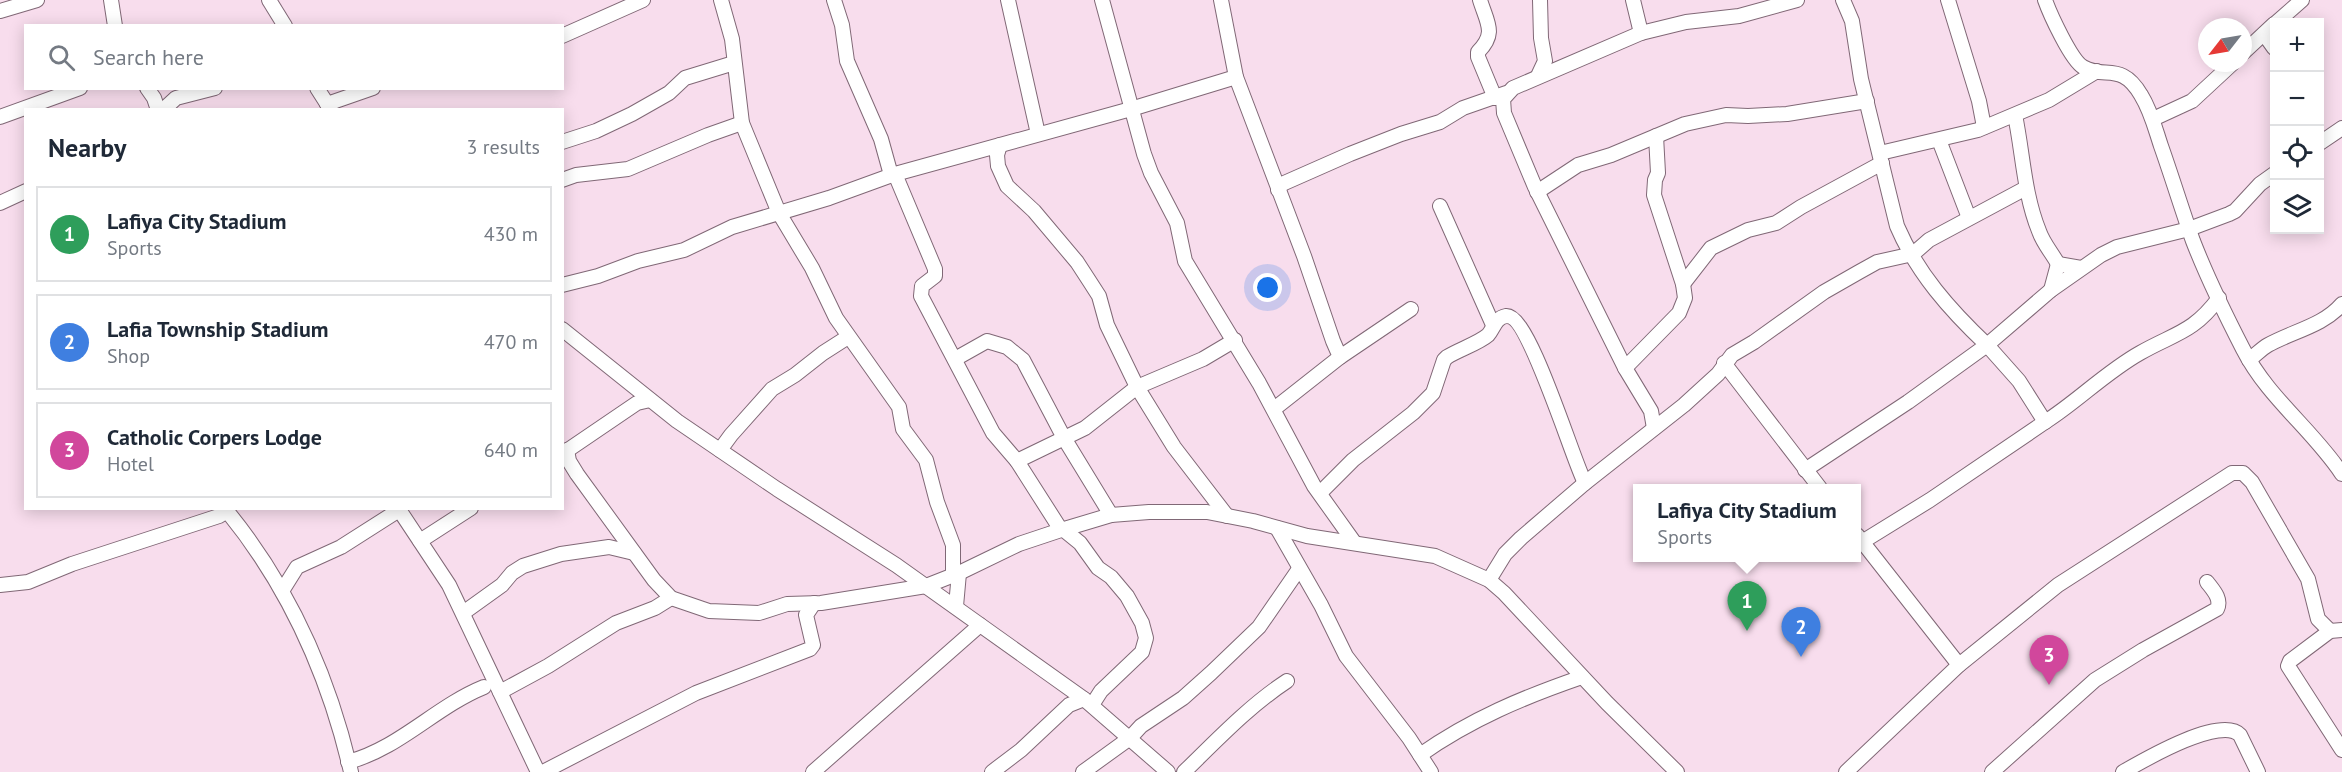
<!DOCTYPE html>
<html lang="en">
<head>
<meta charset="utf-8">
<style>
	body { margin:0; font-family:"PT Sans",sans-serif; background:#f6f6f7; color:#1f2937 }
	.controls { position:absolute; right:18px; top:18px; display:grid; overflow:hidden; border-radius:0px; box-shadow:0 3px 15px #0003 }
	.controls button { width:54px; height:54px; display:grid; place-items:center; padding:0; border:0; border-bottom:2px solid #e0e1e3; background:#fff; color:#1f2937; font:30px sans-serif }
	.compass { position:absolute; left:2198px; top:18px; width:54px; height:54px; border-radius:50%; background:#fff; box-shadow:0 3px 15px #0003; rotate:239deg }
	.you { position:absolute; left:1268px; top:288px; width:21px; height:21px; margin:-15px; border:4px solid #fff; border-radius:50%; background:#1a73e8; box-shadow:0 0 0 9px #1a73e833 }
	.badge { display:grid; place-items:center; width:39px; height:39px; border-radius:50%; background:#d93025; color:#fff; font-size:20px; font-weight:700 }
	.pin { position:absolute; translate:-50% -50px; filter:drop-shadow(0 2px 3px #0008) }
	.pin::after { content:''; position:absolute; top:32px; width:21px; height:18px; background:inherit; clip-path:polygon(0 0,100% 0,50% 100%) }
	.popup { position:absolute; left:1633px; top:484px; width:228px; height:78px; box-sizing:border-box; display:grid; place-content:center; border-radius:0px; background:#fff; filter:drop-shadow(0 2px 4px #0005); font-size:20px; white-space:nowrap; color:#747a83 }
	.popup b { font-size:22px; color:#1f2937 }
	.popup::after { content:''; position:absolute; left:50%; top:100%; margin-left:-12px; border:12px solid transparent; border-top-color:#fff }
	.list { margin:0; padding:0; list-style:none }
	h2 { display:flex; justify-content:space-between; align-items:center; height:78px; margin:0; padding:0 24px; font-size:26px }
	h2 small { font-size:20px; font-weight:400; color:#747a83 }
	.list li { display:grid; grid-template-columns:39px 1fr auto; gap:18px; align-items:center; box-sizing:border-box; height:96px; margin:0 12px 12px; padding:0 12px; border:2px solid #e0e1e3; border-radius:0px }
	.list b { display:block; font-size:22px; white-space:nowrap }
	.list p { margin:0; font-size:20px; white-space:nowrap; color:#747a83 }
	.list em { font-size:20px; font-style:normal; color:#747a83 }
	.icon { flex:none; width:33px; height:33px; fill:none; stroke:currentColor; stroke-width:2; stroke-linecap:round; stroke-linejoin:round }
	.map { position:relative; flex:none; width:2342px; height:772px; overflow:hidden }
	.search { position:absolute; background:#fff; box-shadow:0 3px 15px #0003; left:24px; top:24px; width:540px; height:66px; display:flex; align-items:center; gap:15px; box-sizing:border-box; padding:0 21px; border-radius:0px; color:#747a83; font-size:22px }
	.panel { position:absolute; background:#fff; box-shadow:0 3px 15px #0003; left:24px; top:108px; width:540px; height:402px; border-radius:0px }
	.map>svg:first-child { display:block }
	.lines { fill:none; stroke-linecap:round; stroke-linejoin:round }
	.minor-casing { stroke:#806876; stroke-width:16 }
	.minor { stroke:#fff; stroke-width:14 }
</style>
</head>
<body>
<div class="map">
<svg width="2342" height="772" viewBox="0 0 2342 772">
	<rect width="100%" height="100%" fill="#f8dded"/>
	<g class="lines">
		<g class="minor-casing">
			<g id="minor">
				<path d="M111,0L115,26"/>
				<path d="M269,0L285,26"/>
				<path d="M721,0L732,39L742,123L779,213L812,268L836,318L899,407L903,429L926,460L937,502L953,545V576"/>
				<path d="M834,0L842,25L847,61L881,139L891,175"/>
				<path d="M1008,0L1038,134"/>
				<path d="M1102,0L1144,154L1151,173L1177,223L1185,261L1259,383L1314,486L1354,542"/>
				<path d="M1221,0L1236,77L1304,256L1333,341L1340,357L1274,409"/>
				<path d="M1480,0C1487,23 1497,33 1478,52V57L1495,98"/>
				<path d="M1633,0L1641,33"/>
				<path d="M1948,0L1979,101L1984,127"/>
				<path d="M2045,0C2050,14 2071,60 2083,67C2105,80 2121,61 2141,95C2151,111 2155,128 2161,146C2172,177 2182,210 2193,241C2207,277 2225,314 2243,349C2268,398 2312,429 2342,474"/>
				<path d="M0,11L37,0"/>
				<path d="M2277,22L2302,0"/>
				<path d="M2264,34L2274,48"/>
				<path d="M562,36L643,0"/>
				<path d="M2243,53L2274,24"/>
				<path d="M1538,76L1545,61L1541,38L1540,0"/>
				<path d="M147,88L154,98L158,110"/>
				<path d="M317,88L331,110"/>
				<path d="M327,104L373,88"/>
				<path d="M163,110L176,98L215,88"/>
				<path d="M2015,115C2023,154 2024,194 2039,231C2043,243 2052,253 2058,264"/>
				<path d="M0,117L80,88"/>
				<path d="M2153,119L2192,101L2233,63"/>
				<path d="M1939,140L1969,218"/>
				<path d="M562,142L596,131L632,114L669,93L685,78L734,63"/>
				<path d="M2320,143L2342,128"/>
				<path d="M1000,145L997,155L998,166L1007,186L1034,211L1077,262L1090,282L1099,296L1107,325L1137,387L1174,447L1227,516"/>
				<path d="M1880,153L1978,130L2049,100L2097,71"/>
				<path d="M895,174L935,269V276L922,286L921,296L993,433L1017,461"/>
				<path d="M562,180L576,175L628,169L708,135L742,123"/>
				<path d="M1278,190L1282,184L1350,154L1401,134L1440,122L1463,108L1506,93"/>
				<path d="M1537,192L1578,165L1611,155L1685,124L1726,115L1748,116L1787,114L1867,101"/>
				<path d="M0,203L26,191"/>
				<path d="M1440,206L1493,325"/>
				<path d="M1683,284L1711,248L1748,230L1776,223L1801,207L1882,163"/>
				<path d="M562,285L598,276L638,261L684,250L732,227L829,198L895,174L1131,109L1236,77"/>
				<path d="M2051,290L2058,264L2081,268"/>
				<path d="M2219,298C2193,333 2175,333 2140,353C2106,372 2078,401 2045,422L2019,381L1987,345L2051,290L2101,255L2117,247L2189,229L2229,214L2235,211L2260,184L2274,174"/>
				<path d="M562,329L677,421L777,489L896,565L1084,699L1168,772"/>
				<path d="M1340,357L1411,309"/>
				<path d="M955,359L987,341L1007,347L1023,360L1064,438L1111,515"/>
				<path d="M2249,360C2256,355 2261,349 2268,345C2293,331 2323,326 2342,304"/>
				<path d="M1724,363L1820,488"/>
				<path d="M1625,368L1679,313L1685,298L1683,284L1654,195L1655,180L1658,173L1656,136"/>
				<path d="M1654,428L1651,411L1625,368L1535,187L1504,113L1503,99L1513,88L1641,33L1686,22L1739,16L1797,0"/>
				<path d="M567,450L569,461L577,474L654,580L671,598L709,611L759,613L787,604L821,603L926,586L959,573L1019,544L1061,530L1111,515L1149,512H1207L1253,521L1307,536L1435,556L1489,580L1504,593L1607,703L1677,772"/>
				<path d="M720,450L731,435L772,389L795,375L823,353L848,337"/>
				<path d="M562,454L637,403L650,400"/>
				<path d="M1805,470L1908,402L1987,345C1950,310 1917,273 1897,226L1861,79L1852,21L1843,0"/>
				<path d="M1320,493L1353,460L1413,413L1433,393L1444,360L1447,357C1458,350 1479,343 1488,335C1494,328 1495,318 1506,316C1529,313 1573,461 1585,483"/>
				<path d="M398,508L449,585L538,772"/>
				<path d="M1277,528L1321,605L1346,656L1409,738L1431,772"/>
				<path d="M1061,530L1017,461L1085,428L1137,387L1203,359L1235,340"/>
				<path d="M1064,530L1080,543L1098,568L1111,577L1127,596L1142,623L1146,638L1142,652L1101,691L1092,705"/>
				<path d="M1857,535L1959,665"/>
				<path d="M420,541L471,508"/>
				<path d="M1862,542L1930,500L2045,422"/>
				<path d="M1489,580L1505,554L1521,538L1585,483L1684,405L1718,374L1732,355L1754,342L1824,292L1859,272L1877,262L1913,254L1929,240L2026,188"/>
				<path d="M0,585L28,582L72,564L219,516L227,511C289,587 329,677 351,772"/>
				<path d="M282,591L297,567L341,547L399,510"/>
				<path d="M956,606L959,573"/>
				<path d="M463,613L502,585L512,573L523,566L561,554L609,547L634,553"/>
				<path d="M2342,630L2330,631L2290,661L2288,666L2342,750"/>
				<path d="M500,692L548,666L616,623L655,608L671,598"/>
				<path d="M1420,755C1471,719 1524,697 1582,677"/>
				<path d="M348,762C400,748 435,707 484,687"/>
				<path d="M543,772L696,693L810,649L813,645L806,615L814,603"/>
				<path d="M813,772L980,625"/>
				<path d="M992,772L1021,750L1069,705L1084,699"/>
				<path d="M1083,772L1130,738L1141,726L1183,698L1211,673L1259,627L1299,569"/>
				<path d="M1184,772C1217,740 1249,706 1287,681"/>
				<path d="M1846,772L1959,665L2058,585L2232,473H2243L2252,482L2308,579L2318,619L2330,631"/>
				<path d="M1992,772L2095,680L2143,650L2217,609C2222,599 2213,590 2207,582"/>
				<path d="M2123,772C2144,760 2221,715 2240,735L2258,772"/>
			</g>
		</g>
		<use href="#minor" class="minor"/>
	</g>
</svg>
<div class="controls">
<button>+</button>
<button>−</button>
<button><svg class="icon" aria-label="locate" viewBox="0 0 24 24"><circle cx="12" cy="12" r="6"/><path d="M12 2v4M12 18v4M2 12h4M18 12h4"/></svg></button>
<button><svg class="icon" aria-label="layers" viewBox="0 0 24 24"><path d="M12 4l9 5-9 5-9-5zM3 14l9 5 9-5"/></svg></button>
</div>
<svg class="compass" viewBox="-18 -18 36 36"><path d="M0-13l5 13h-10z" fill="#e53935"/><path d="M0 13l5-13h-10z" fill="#747a83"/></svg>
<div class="you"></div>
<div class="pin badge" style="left:1747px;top:631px;background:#2e9e5b">1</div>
<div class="popup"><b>Lafiya City Stadium</b>Sports</div>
<div class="pin badge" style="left:1801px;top:657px;background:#3f7fe0">2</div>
<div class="pin badge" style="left:2049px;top:685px;background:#d1479c">3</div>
<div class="search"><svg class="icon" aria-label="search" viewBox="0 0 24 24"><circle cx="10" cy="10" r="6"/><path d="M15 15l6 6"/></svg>Search here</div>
<section class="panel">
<h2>Nearby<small>3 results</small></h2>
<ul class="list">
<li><span class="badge" style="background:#2e9e5b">1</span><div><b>Lafiya City Stadium</b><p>Sports</p></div><em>430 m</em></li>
<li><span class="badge" style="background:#3f7fe0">2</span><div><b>Lafia Township Stadium</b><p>Shop</p></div><em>470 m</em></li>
<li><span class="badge" style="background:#d1479c">3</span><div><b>Catholic Corpers Lodge</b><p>Hotel</p></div><em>640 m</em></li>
</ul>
</section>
</div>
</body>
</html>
